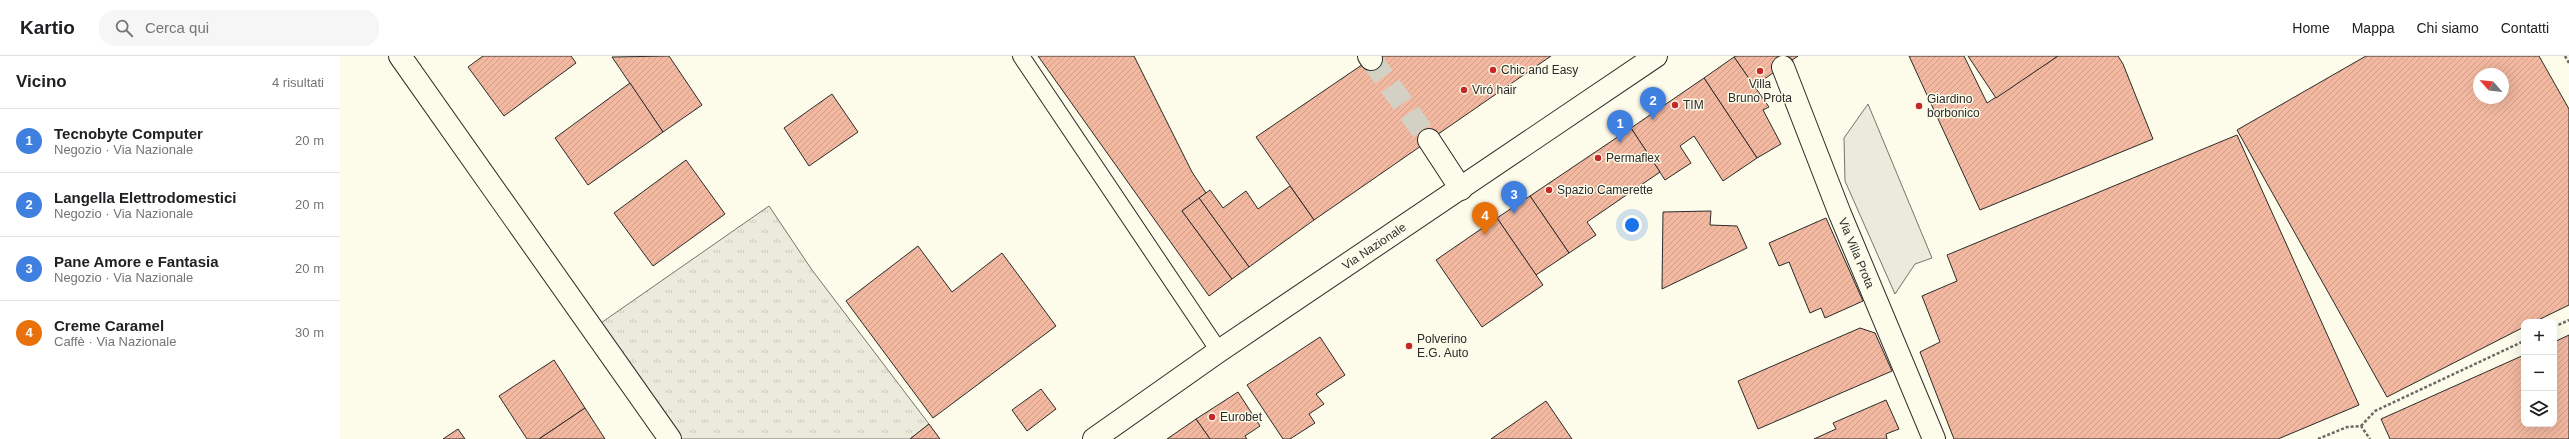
<!DOCTYPE html>
<html lang="it">
<head>
<meta charset="utf-8">
<style>
	body { margin:0; font-family:Arial,sans-serif; background:#f6f6f6; color:#202124 }
	.controls { position:absolute; right:12px; bottom:12px; display:grid; overflow:hidden; border-radius:8px; box-shadow:0 4px 16px #0002 }
	.controls button { width:36px; height:36px; display:grid; place-items:center; padding:0; border:0; border-bottom:1px solid #e0e0e0; background:#fff; color:#202124; font:20px sans-serif }
	.compass { position:absolute; left:2133px; top:12px; width:36px; height:36px; border-radius:50%; background:#fff; box-shadow:0 4px 16px #0002; rotate:297deg }
	.you { position:absolute; left:1292px; top:169px; width:14px; height:14px; margin:-10px; border:3px solid #fff; border-radius:50%; background:#1a73e8; box-shadow:0 0 0 6px #1a73e833 }
	.badge { display:grid; place-items:center; width:26px; height:26px; border-radius:50%; background:#0f766e; color:#fff; font-size:13px; font-weight:700 }
	.pin { position:absolute; translate:-50% -33px; filter:drop-shadow(0 1px 2px #0008) }
	.pin::after { content:''; position:absolute; top:21px; width:14px; height:12px; background:inherit; clip-path:polygon(0 0,100% 0,50% 100%) }
	.list { margin:0; padding:0; list-style:none }
	h2 { display:flex; justify-content:space-between; align-items:center; height:52px; margin:0; padding:0 16px; font-size:17px }
	h2 small { font-size:13px; font-weight:400; color:#757577 }
	.list li { display:grid; grid-template-columns:26px 1fr auto; gap:12px; align-items:center; box-sizing:border-box; height:64px; padding:0 16px; border-top:1px solid #e0e0e0 }
	.list b { display:block; font-size:15px; white-space:nowrap }
	.list p { margin:0; font-size:13px; white-space:nowrap; color:#757577 }
	.list em { font-size:13px; font-style:normal; color:#757577 }
	.icon { flex:none; width:22px; height:22px; fill:none; stroke:currentColor; stroke-width:2; stroke-linecap:round; stroke-linejoin:round }
	.map { position:relative; flex:none; width:2229px; height:383px; overflow:hidden }
	header { display:flex; align-items:center; gap:24px; box-sizing:border-box; height:56px; padding:0 20px; background:#fff; border-bottom:1px solid #e0e0e0 }
	header strong { font-size:19px }
	nav { display:flex; gap:22px; margin-inline-start:auto; font-size:14px }
	.search { width:280px; height:36px; background:#f6f6f6; display:flex; align-items:center; gap:10px; box-sizing:border-box; padding:0 14px; border-radius:16px; color:#757577; font-size:15px }
	main { display:flex }
	aside { flex:1; background:#fff }
	.map>svg:first-child { display:block }
	.grass { fill:url(#grass-tufts); stroke:#74746e }
	.parking { fill:#eceadb; stroke:#74746e }
	.building { fill:url(#building-hatch); stroke:#2b2b2b; fill-rule:evenodd }
	.lines { fill:none; stroke-linecap:round; stroke-linejoin:round }
	.minor-tunnel { stroke:#d3d1c4; stroke-width:22; stroke-dasharray:22 11; stroke-linecap:butt }
	.service-casing { stroke:#2b2b2b; stroke-width:18 }
	.minor-casing { stroke:#2b2b2b; stroke-width:24 }
	.primary-casing { stroke:#2b2b2b; stroke-width:24 }
	.path { stroke:#6a6964; stroke-width:2.5; stroke-dasharray:3 2; stroke-linecap:butt }
	.service { stroke:#fdfbea; stroke-width:16 }
	.minor { stroke:#fdfbea; stroke-width:22 }
	.primary { stroke:#fdfbea; stroke-width:22 }
	.poi-dot { fill:#c62828; stroke:#fdfbea; stroke-width:1.5 }
	.labels { text-anchor:middle; stroke-width:3; stroke-linejoin:round; paint-order:stroke }
	.poi-label { font-size:12px; fill:#2b2b2b; stroke:#fdfbea; text-anchor:start }
	.street-label { font-size:12px; fill:#2b2b2b; stroke:#fdfbea }
</style>
</head>
<body>
<header>
<strong>Kartio</strong>
<div class="search"><svg class="icon" aria-label="search" viewBox="0 0 24 24"><circle cx="10" cy="10" r="6"/><path d="M15 15l6 6"/></svg>Cerca qui</div>
<nav><a>Home</a><a>Mappa</a><a>Chi siamo</a><a>Contatti</a></nav>
</header>
<main>
<aside>
<h2>Vicino<small>4 risultati</small></h2>
<ul class="list">
<li><span class="badge" style="background:#3f7fe0">1</span><div><b>Tecnobyte Computer</b><p>Negozio · Via Nazionale</p></div><em>20 m</em></li>
<li><span class="badge" style="background:#3f7fe0">2</span><div><b>Langella Elettrodomestici</b><p>Negozio · Via Nazionale</p></div><em>20 m</em></li>
<li><span class="badge" style="background:#3f7fe0">3</span><div><b>Pane Amore e Fantasia</b><p>Negozio · Via Nazionale</p></div><em>20 m</em></li>
<li><span class="badge" style="background:#e8710a">4</span><div><b>Creme Caramel</b><p>Caffè · Via Nazionale</p></div><em>30 m</em></li>
</ul>
</aside>
<div class="map">
<svg width="2229" height="383" viewBox="0 0 2229 383">
	<defs>
		<pattern id="grass-tufts" width="24" height="20" patternUnits="userSpaceOnUse"><rect width="24" height="20" fill="#ecebdb"/><path d="M3 7l-1-3M5 7V3M7 7l1-3M15 17l-1-3M17 17v-4M19 17l1-3" fill="none" stroke="#cbcabc"/></pattern>
		<pattern id="building-hatch" width="6" height="6" patternUnits="userSpaceOnUse"><rect width="6" height="6" fill="#f2b8a0"/><path d="M-1 1l2-2M0 6l6-6M5 7l2-2" fill="none" stroke="#d09e8a"/></pattern>
	</defs>
	<rect width="100%" height="100%" fill="#fdfbea"/>
	<path class="grass" d="M429,150L472,214L589,368L570,383H341L258,269Z"/>
	<path class="parking" d="M1528,48L1592,202L1575,208L1555,238L1505,125L1504,82Z"/>
	<g class="building">
		<path d="M143,0H231L236,7L164,60L128,11Z"/>
		<path d="M329,0L362,49L323,76L272,1Z"/>
		<path d="M698,0H794L852,116L866,137L842,155L892,223L869,240Z"/>
		<path d="M1035,0H1211L974,164L916,81Z"/>
		<path d="M1396,0H1458L1414,30L1394,1Z"/>
		<path d="M1569,0H1624L1647,47L1718,0H1778L1783,8L1813,83L1640,154Z"/>
		<path d="M1628,0H1718L1656,42Z"/>
		<path d="M2026,0H2199L2229,53V249L2194,266H2184V271L2047,341L1897,74ZM2139,18H2163V42H2139Z"/>
		<path d="M1394,1L1429,51L1423,54L1441,88L1417,102L1364,22Z"/>
		<path d="M1364,22L1417,102L1383,125L1354,80L1340,90L1351,107L1325,124L1291,72Z"/>
		<path d="M290,27L323,76L248,129L215,82Z"/>
		<path d="M492,38L518,76L469,110L444,72Z"/>
		<path d="M1291,72L1320,116L1247,166L1256,179L1229,197L1190,140Z"/>
		<path d="M1897,79L2019,349L1938,383H1614L1580,296L1600,286L1582,240L1617,225L1607,199Z"/>
		<path d="M346,104L385,158L313,210L274,157Z"/>
		<path d="M950,130L974,164L909,211L859,142L870,134L883,152L906,135L918,153Z"/>
		<path d="M1190,140L1229,197L1196,219L1157,162Z"/>
		<path d="M859,142L909,211L892,223L842,155Z"/>
		<path d="M1371,155L1370,169L1397,170L1407,192L1322,233L1323,156Z"/>
		<path d="M1157,162L1203,229L1142,271L1096,204Z"/>
		<path d="M1486,162L1523,245L1485,262L1481,252L1470,257L1449,206L1439,210L1429,187Z"/>
		<path d="M578,190L612,236L662,197L716,270L593,362L506,245Z"/>
		<path d="M1520,272L1535,277L1552,315L1418,373L1398,325Z"/>
		<path d="M2229,279V383H2050L2041,363L2184,299V368H2214V286Z"/>
		<path d="M980,281L1005,319L976,338L984,348L969,358L975,367L950,383H943L907,329Z"/>
		<path d="M214,304L245,352L199,383H187L159,340Z"/>
		<path d="M701,333L716,353L687,375L672,354Z"/>
		<path d="M898,336L920,370L905,380L907,383H870L856,363Z"/>
		<path d="M1546,344L1559,373L1546,378L1547,383H1474L1496,373L1493,367Z"/>
		<path d="M1206,345L1232,383H1151Z"/>
		<path d="M245,352L265,383H199Z"/>
		<path d="M856,363L870,383H827Z"/>
		<path d="M589,368L600,383H570Z"/>
		<path d="M118,373L125,383H103Z"/>
	</g>
	<g class="lines">
		<path class="minor-tunnel" d="M1031,3L1089,84"/>
		<g class="service-casing">
			<path id="service" d="M681,0L879,295"/>
		</g>
		<g class="minor-casing">
			<g id="minor">
				<path d="M60,0L330,383"/>
				<path d="M1029,0L1031,3"/>
				<path id="s1" d="M1443,11L1500,158L1594,383"/>
				<path d="M1089,84L1121,133"/>
			</g>
		</g>
		<g class="primary-casing">
			<g id="primary">
				<path id="s2" d="M754,383L879,295L1316,0"/>
			</g>
		</g>
		<g class="path">
			<path d="M2225,0L2229,7"/>
			<path d="M2214,271L2229,264"/>
			<path d="M2021,370L2035,355L2184,285"/>
			<path d="M1978,383L2007,371L2021,370L2030,383"/>
		</g>
		<use href="#service" class="service"/>
		<use href="#minor" class="minor"/>
		<use href="#primary" class="primary"/>
	</g>
	<g class="poi-dot">
		<circle cx="1153" cy="14" r="4"/>
		<circle cx="1420" cy="15" r="4"/>
		<circle cx="1124" cy="34" r="4"/>
		<circle cx="1335" cy="49" r="4"/>
		<circle cx="1579" cy="50" r="4"/>
		<circle cx="1258" cy="102" r="4"/>
		<circle cx="1209" cy="134" r="4"/>
		<circle cx="1069" cy="290" r="4"/>
		<circle cx="872" cy="361" r="4"/>
	</g>
	<g class="labels">
		<g class="poi-label">
			<text x="1161" y="18">Chic and Easy</text>
			<text x="1420" y="32" text-anchor="middle">Villa<tspan x="1420" dy="14">Bruno Prota</tspan></text>
			<text x="1132" y="38">Viró hair</text>
			<text x="1587" y="47">Giardino<tspan x="1587" dy="14">borbonico</tspan></text>
			<text x="1343" y="53">TIM</text>
			<text x="1266" y="106">Permaflex</text>
			<text x="1217" y="138">Spazio Camerette</text>
			<text x="1077" y="287">Polverino<tspan x="1077" dy="14">E.G. Auto</tspan></text>
			<text x="880" y="365">Eurobet</text>
		</g>
		<g class="street-label">
			<text dy="4" stroke="none"><textPath href="#s2" startOffset="340">Via Nazionale</textPath></text>
			<text dy="4" stroke="none"><textPath href="#s1" startOffset="200">Via Villa Prota</textPath></text>
		</g>
	</g>
</svg>
<div class="controls">
<button>+</button>
<button>−</button>
<button><svg class="icon" aria-label="layers" viewBox="0 0 24 24"><path d="M12 4l9 5-9 5-9-5zM3 14l9 5 9-5"/></svg></button>
</div>
<svg class="compass" viewBox="-18 -18 36 36"><path d="M0-13l5 13h-10z" fill="#e53935"/><path d="M0 13l5-13h-10z" fill="#757577"/></svg>
<div class="you"></div>
<div class="pin badge" style="left:1280px;top:87px;background:#3f7fe0">1</div>
<div class="pin badge" style="left:1313px;top:64px;background:#3f7fe0">2</div>
<div class="pin badge" style="left:1174px;top:158px;background:#3f7fe0">3</div>
<div class="pin badge" style="left:1145px;top:179px;background:#e8710a">4</div>
</div>
</main>
</body>
</html>
